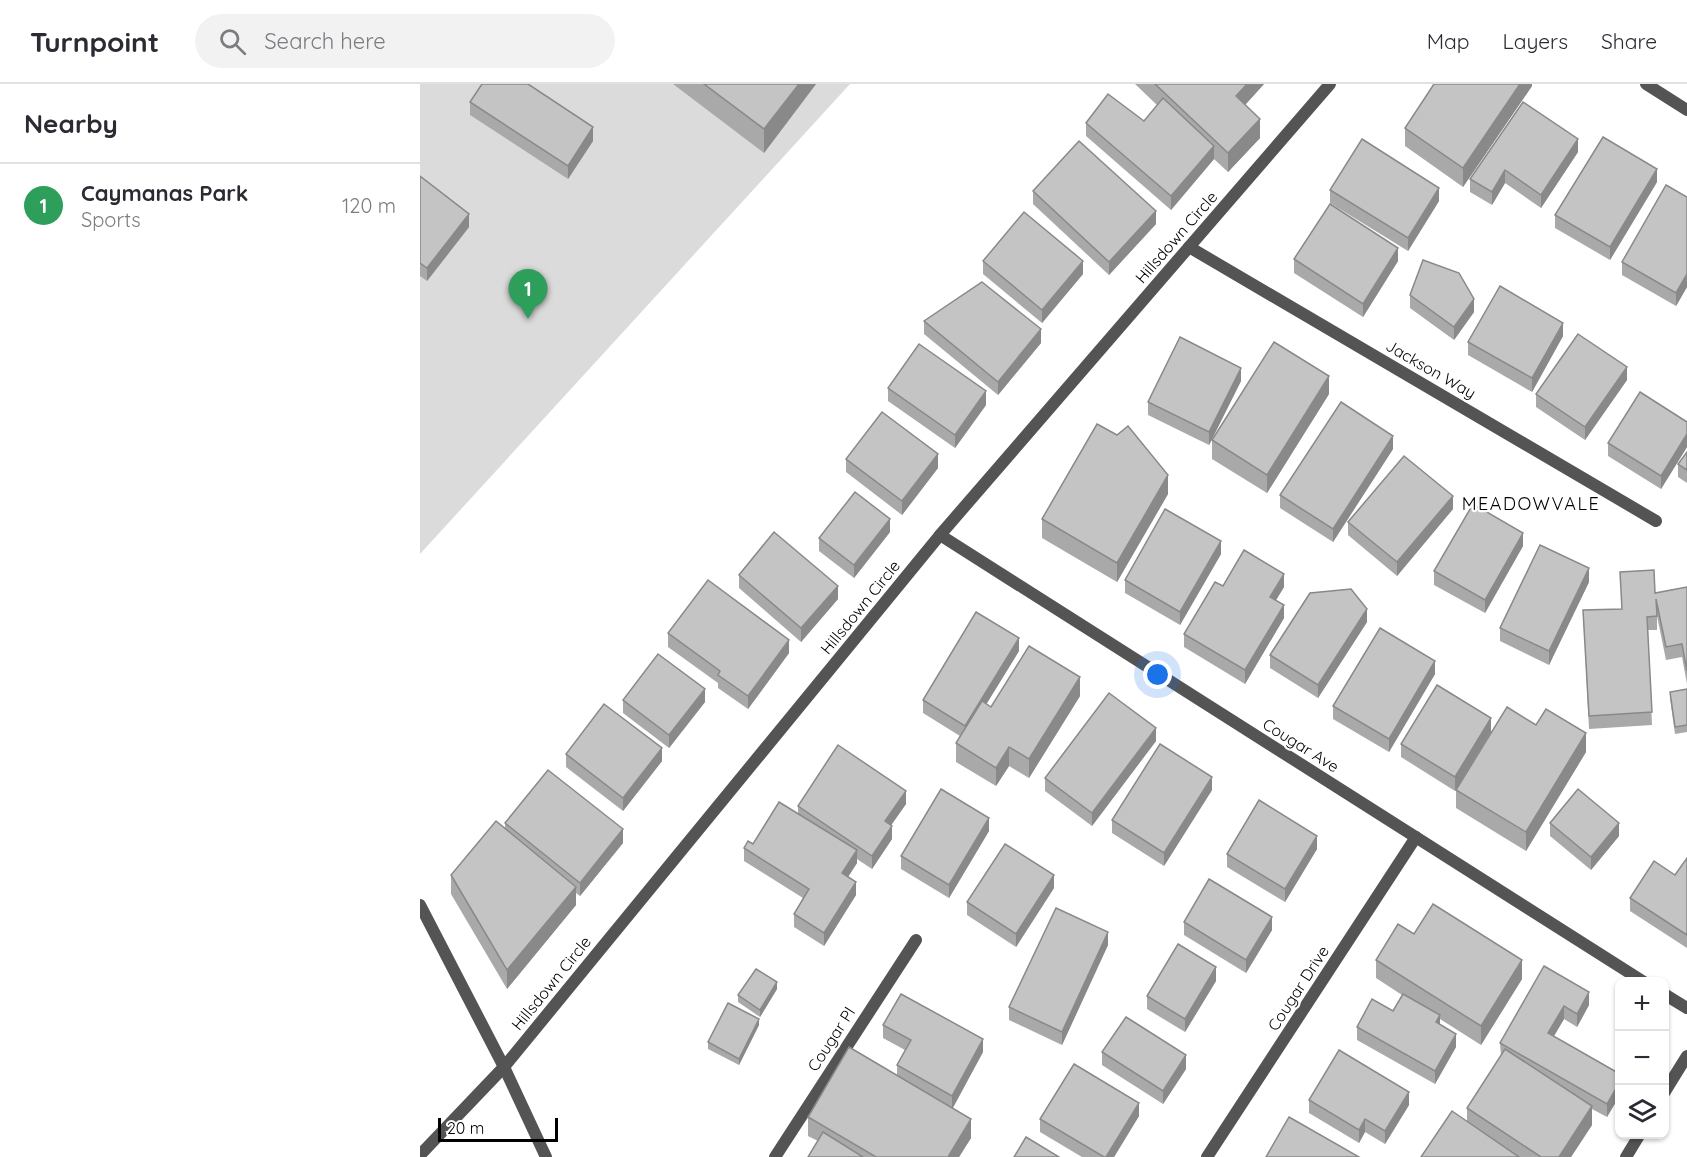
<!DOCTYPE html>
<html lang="en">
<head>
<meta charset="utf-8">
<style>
	body { margin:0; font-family:Quicksand,sans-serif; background:#f2f2f3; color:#2b2b33 }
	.controls { position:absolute; right:18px; bottom:18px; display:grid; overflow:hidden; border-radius:12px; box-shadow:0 2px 4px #0004 }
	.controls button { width:54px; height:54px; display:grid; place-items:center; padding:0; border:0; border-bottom:2px solid #e1e1e2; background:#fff; color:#2b2b33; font:30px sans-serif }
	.scale { position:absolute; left:18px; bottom:15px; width:120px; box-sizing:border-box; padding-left:6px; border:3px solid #000; border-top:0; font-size:16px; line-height:21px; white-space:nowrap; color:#000; -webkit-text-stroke:4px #fff; paint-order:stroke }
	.you { position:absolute; left:738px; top:591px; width:21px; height:21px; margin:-15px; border:4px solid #fff; border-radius:50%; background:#1a73e8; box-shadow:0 0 0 9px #1a73e833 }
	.badge { display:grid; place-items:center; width:39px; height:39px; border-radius:50%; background:#000; color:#fff; font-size:20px; font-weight:700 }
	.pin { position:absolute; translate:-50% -50px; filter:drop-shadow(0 2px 3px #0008) }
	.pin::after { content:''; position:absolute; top:32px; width:21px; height:18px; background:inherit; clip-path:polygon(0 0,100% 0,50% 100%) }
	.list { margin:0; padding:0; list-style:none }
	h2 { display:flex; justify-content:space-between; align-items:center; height:78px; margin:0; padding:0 24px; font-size:26px }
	h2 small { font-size:20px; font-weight:400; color:#7c7c81 }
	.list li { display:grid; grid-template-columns:39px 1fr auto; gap:18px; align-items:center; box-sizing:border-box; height:84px; padding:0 24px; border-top:2px solid #e1e1e2 }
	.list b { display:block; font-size:22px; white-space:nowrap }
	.list p { margin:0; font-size:20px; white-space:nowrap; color:#7c7c81 }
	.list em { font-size:20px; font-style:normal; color:#7c7c81 }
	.icon { flex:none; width:33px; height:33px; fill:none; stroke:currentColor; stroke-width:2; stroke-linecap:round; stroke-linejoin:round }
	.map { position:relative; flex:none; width:1267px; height:1073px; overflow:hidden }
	header { display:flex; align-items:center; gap:36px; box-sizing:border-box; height:84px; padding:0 30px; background:#fff; border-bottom:2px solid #e1e1e2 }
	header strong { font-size:28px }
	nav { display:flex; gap:33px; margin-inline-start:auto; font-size:21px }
	.search { width:420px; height:54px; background:#f2f2f3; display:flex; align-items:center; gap:15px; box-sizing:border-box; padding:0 21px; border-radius:33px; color:#7c7c81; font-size:22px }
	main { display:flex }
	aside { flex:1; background:#fff }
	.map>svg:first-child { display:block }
	.green { fill:#dbdbdb }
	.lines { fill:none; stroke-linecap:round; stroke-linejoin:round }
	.minor { stroke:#545454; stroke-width:12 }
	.wall { fill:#a9a9a9 }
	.shaded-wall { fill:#898989 }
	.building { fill:#c4c4c4; stroke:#898989; stroke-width:1.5 }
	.labels { text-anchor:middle; stroke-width:4.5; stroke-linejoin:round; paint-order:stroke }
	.street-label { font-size:16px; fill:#000; stroke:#fff }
	.neighbourhood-label { font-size:18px; letter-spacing:1.5px; fill:#000; stroke:#fff }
</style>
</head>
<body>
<header>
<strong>Turnpoint</strong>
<div class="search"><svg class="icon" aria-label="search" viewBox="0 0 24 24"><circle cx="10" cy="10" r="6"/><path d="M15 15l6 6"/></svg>Search here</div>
<nav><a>Map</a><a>Layers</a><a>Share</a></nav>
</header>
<main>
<aside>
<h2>Nearby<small></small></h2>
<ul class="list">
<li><span class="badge" style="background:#2e9e5b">1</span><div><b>Caymanas Park</b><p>Sports</p></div><em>120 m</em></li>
</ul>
</aside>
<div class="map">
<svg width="1267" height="1073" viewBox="0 0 1267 1073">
	<rect width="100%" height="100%" fill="#fff"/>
	<path class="green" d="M0,0H430L0,470Z"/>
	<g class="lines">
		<g class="minor">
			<path d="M1226,0L1267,26"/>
			<path d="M769,163L1236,437"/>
			<path d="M520,451L1224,898"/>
			<path d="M0,821L84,983L126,1073"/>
			<path d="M1244,910L1267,924"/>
			<path d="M1244,1009L1267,972"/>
			<path d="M0,1071L84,983L520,451L910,0"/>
			<path d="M355,1073L496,856"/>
			<path d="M787,1073L996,753"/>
			<path d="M1206,1073L1220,1050"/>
		</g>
	</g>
	<g class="wall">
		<path d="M253,0H396L344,69Z"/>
		<path d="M715,0H844L825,21L840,54L808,88L794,75L751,126L666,52V39L724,37L737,21Z"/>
		<path d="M1112,0V2L1043,103L985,62V44Z"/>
		<path d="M50,18L173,57L148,95L50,31Z"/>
		<path d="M1158,68L1121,124L1085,99L1072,121L1050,108V95Z"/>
		<path d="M0,92L49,143L7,197L0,192Z"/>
		<path d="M1237,98L1190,176L1135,144V131Z"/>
		<path d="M910,106L1019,117L988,167L910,119Z"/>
		<path d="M613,107L736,140L689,191L613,120Z"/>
		<path d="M1267,113V203L1256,222L1202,191V178Z"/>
		<path d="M874,175L978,177L943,233L874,189Z"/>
		<path d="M563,177L663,190L622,239L563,190Z"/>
		<path d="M990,211L1054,228L1034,256L990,224Z"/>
		<path d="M504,237L621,259L578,311L504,250Z"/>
		<path d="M1143,252L1112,308L1048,271V258Z"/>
		<path d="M1207,296L1165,356L1116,323V310Z"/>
		<path d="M821,297L789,361L728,331V318Z"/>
		<path d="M468,304L566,321L535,364L468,317Z"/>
		<path d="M909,310L847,409L792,375V356Z"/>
		<path d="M1267,338V363L1241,405L1188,372V359Z"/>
		<path d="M973,365L913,458L860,424V411Z"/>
		<path d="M1267,368V399L1258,393V380Z"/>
		<path d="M426,375L518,384L482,431L426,388Z"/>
		<path d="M748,410L697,498L622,454V435Z"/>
		<path d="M1033,425L977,492L928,451V438Z"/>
		<path d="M470,448L434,494L399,467V454Z"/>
		<path d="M1103,462L1065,529L1014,501V487Z"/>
		<path d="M801,470L760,541L705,509V496Z"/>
		<path d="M1200,488L1235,509L1267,503V600L1262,573L1246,576L1237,532V546H1228L1232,641L1169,645L1163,526L1202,525Z"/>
		<path d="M319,491L418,515L381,558L319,504Z"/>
		<path d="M1169,498L1129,581L1080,557V544Z"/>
		<path d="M803,502L864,503L856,516L864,534L825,600L764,563V550Z"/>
		<path d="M947,538L898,614L850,584V571Z"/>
		<path d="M248,549L369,569L328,625L298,604V599L248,563Z"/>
		<path d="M599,567L566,620L571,623L660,612L609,694L589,682L576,702L536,678V659L540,652L503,629V616Z"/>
		<path d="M1015,590L969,668L913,635V622Z"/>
		<path d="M1267,605V648L1255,650L1250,614V608Z"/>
		<path d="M203,616L285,618L249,664L203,629Z"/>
		<path d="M1116,641L1166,668L1106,767L1036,724V706Z"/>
		<path d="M1071,648L1035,707L981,673V660Z"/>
		<path d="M736,657L672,742L625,707V694Z"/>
		<path d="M146,670L242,677L203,727L146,683Z"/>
		<path d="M792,706L744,782L692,749V736Z"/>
		<path d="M486,720L471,741L472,755L452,785L437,775V779L428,793L436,811L404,862L374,843V830L383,814L324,777V764L333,760L378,729V722Z"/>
		<path d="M85,739L203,759L160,812L156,809V821L87,905L31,810V791L85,744Z"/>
		<path d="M1130,739L1199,752L1171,786L1130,752Z"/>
		<path d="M569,747L529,814L481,785V772Z"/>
		<path d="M897,765L865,818L807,783V770Z"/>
		<path d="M1267,774V864L1210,827V814L1255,791Z"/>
		<path d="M634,804L596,863L547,831V818Z"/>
		<path d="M764,838L852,846L826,889L764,851Z"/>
		<path d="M994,850L1102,895L1061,961L1020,935V940L1036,963L1015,1000L937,956V943L973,927L982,911L956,894V876Z"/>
		<path d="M688,861L642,961L589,936V923Z"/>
		<path d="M1124,882L1169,921L1157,943L1144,935L1134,952L1200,990V1011L1187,1033L1172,1025V1041L1151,1073H1001L1047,1037V1024L1081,972L1080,959Z"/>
		<path d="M796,897L765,948L727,925V912Z"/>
		<path d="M357,905L340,933L318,918V911Z"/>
		<path d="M339,941L319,981L288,965V958Z"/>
		<path d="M463,941L563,968L533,1024L551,1054L539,1073H388L398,1057L388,1052V1033L477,992V981L485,966L463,954Z"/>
		<path d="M682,968L766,985L743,1020L682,981Z"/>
		<path d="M889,1016L989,1021L965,1060L945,1048L939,1059L889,1029Z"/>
		<path d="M719,1032L694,1073H662L620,1048V1035Z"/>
	</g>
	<g class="shaded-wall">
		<path d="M379,0H396L344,69V45Z"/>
		<path d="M827,0H844L816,31V12Z"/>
		<path d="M1100,0H1112V2L1043,103V84Z"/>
		<path d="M840,35V54L808,88V69Z"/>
		<path d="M173,43V57L148,95V82Z"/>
		<path d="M1158,55V68L1121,124V111Z"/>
		<path d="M794,62V75L751,126V112Z"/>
		<path d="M1237,85V98L1190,176V163Z"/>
		<path d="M1085,86V99L1072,121V108Z"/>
		<path d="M1019,104V117L988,167V154Z"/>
		<path d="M736,127V140L689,191V178Z"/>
		<path d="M49,130V143L7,197V184Z"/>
		<path d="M978,164V177L943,233V220Z"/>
		<path d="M663,177V190L622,239V226Z"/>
		<path d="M1267,190V203L1256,222V209Z"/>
		<path d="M1054,215V228L1034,256V243Z"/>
		<path d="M1143,239V252L1112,308V294Z"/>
		<path d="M621,245V259L578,311V298Z"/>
		<path d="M1207,283V296L1165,356V343Z"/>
		<path d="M821,284V297L789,361V348Z"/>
		<path d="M909,292V310L847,409V391Z"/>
		<path d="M566,307V321L535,364V351Z"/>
		<path d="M1267,350V363L1241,405V392Z"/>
		<path d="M973,352V365L913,458V445Z"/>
		<path d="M518,370V384L482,431V417Z"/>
		<path d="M748,391V410L697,498V479Z"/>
		<path d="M1033,412V425L977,492V478Z"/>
		<path d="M470,435V448L434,494V481Z"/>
		<path d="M1103,449V462L1065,529V516Z"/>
		<path d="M801,457V470L760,541V528Z"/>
		<path d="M1169,484V498L1129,581V567Z"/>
		<path d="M864,490V503L850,526V513Z"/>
		<path d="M418,502V515L381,558V544Z"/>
		<path d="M864,521V534L825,600V586Z"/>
		<path d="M947,525V538L898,614V601Z"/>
		<path d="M599,554V567L545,655V642Z"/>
		<path d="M369,556V569L328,625V612Z"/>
		<path d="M1015,577V590L969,668V655Z"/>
		<path d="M660,593V612L609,694V675Z"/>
		<path d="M285,605V618L249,664V651Z"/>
		<path d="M1071,634V648L1035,707V693Z"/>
		<path d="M736,644V657L672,742V729Z"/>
		<path d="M1166,649V668L1106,767V748Z"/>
		<path d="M589,663V682L576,702V684Z"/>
		<path d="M242,664V677L203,727V714Z"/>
		<path d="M792,693V706L744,782V769Z"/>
		<path d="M486,707V720L465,750V737Z"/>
		<path d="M569,734V747L529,814V801Z"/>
		<path d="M1199,739V752L1171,786V773Z"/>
		<path d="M472,742V755L452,785V772Z"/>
		<path d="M203,745V759L160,812V799Z"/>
		<path d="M897,752V765L865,818V805Z"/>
		<path d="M437,766V779L422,802V789Z"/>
		<path d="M634,791V804L596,863V850Z"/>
		<path d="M436,798V811L404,862V849Z"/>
		<path d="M156,803V821L87,905V886Z"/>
		<path d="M852,833V846L826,889V876Z"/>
		<path d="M688,848V861L642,961V948Z"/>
		<path d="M1102,876V895L1061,961V942Z"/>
		<path d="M796,883V897L765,948V935Z"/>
		<path d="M357,898V905L340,933V926Z"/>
		<path d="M1169,908V921L1157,943V930Z"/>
		<path d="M1144,922V935L1128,962V949Z"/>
		<path d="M1020,931V945L1016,938Z"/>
		<path d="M339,935V941L319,981V975Z"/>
		<path d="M1036,950V963L1015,1000V987Z"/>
		<path d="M563,955V968L532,1025V1012Z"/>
		<path d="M766,971V985L743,1020V1007Z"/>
		<path d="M1200,998V1011L1187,1033V1020Z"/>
		<path d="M989,1008V1021L965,1060V1047Z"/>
		<path d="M719,1019V1032L694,1073H686Z"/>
		<path d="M1172,1022V1041L1151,1073H1139Z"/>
		<path d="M551,1035V1054L539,1073H528Z"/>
		<path d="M945,1035V1048L939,1059V1046Z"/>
	</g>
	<g class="building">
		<path d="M62,0H108L173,43L148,82L50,18Z"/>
		<path d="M284,0H379L344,45Z"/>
		<path d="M735,0H827L816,12L840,35L808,69Z"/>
		<path d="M1014,0H1100L1043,84L985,44Z"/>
		<path d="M688,10L724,37L743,14L794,62L751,112L666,39Z"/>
		<path d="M1103,18L1158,55L1121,111L1085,86L1072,108L1050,95Z"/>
		<path d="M1183,53L1237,85L1190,163L1135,131Z"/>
		<path d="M942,55L1019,104L988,154L910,106Z"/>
		<path d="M659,57L736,127L689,178L613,107Z"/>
		<path d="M0,92L49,130L7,184L0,179Z"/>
		<path d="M1246,101L1267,113V190L1256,209L1202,178Z"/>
		<path d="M910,120L978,164L943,220L874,175Z"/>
		<path d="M604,128L663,177L622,226L563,177Z"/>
		<path d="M1003,176L1039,189L1054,215L1034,243L990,211Z"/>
		<path d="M562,198L621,245L578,298L504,237Z"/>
		<path d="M1080,202L1143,239L1112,294L1048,258Z"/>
		<path d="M1158,250L1207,283L1165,343L1116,310Z"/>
		<path d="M760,253L821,284L789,348L728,318Z"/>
		<path d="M854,258L909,292L847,391L792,356Z"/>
		<path d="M499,260L566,307L535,351L468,304Z"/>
		<path d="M1220,308L1267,338V350L1241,392L1188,359Z"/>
		<path d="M921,318L973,352L913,445L860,411Z"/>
		<path d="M462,328L518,370L482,417L426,375Z"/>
		<path d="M677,340L697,351L708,342L748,391L697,479L622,435Z"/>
		<path d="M1267,368V386L1258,380Z"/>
		<path d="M984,372L1033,412L977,478L928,438Z"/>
		<path d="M435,408L470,435L434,481L399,454Z"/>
		<path d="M1053,420L1103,449L1065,516L1014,487Z"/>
		<path d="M745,425L801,457L760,528L705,496Z"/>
		<path d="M354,448L418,502L381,544L319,491Z"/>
		<path d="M1120,461L1169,484L1129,567L1080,544Z"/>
		<path d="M824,466L864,490L850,513L864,521L825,586L764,550L795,498L803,502Z"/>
		<path d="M1234,486L1235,509L1267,503V587L1262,560L1246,563L1236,515L1237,532L1227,533L1232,628L1169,632L1163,526L1202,525L1200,488Z"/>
		<path d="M288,496L369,556L328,612L298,591L300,587L248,549Z"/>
		<path d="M931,505L947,525L898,601L850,571L890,509Z"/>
		<path d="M556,528L599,554L545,642L503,616Z"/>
		<path d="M960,544L1015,577L969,655L913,622Z"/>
		<path d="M609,562L660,593L609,675L589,663L576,684L536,659L562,617L571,623Z"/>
		<path d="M238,570L285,605L249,651L203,616Z"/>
		<path d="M1017,601L1071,634L1035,693L981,660Z"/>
		<path d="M1267,605V641L1255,643L1250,608Z"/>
		<path d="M689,609L736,644L672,729L625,694Z"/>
		<path d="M184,620L242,664L203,714L146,670Z"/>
		<path d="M1087,623L1116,641L1126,625L1166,649L1106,748L1036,706Z"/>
		<path d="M740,660L792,693L744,769L692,736Z"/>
		<path d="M418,661L486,707L465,737L472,742L452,772L378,722Z"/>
		<path d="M128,686L203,745L160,799L85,739Z"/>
		<path d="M521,705L569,734L529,801L481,772Z"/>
		<path d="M1158,705L1199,739L1171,773L1130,739Z"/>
		<path d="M839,716L897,752L865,805L807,770Z"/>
		<path d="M359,718L437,766L422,789L436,798L404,849L374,830L389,805L324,764L328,757L333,760Z"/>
		<path d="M76,737L156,803L87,886L31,791Z"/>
		<path d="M585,760L634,791L596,850L547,818Z"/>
		<path d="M1267,774V851L1210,814L1234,777L1255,791Z"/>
		<path d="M789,795L852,833L826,876L764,838Z"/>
		<path d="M1013,820L1102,876L1061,942L956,876L978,840L994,850Z"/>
		<path d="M636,824L688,848L642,948L589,923Z"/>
		<path d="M758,860L796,883L765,935L727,912Z"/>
		<path d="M1124,882L1169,908L1157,930L1144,922L1128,949L1200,990V998L1187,1020L1080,959Z"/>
		<path d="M336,885L357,898L340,926L318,911Z"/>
		<path d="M481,910L563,955L532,1012L477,981L491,956L463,941Z"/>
		<path d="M983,910L1020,931L1016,938L1036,950L1015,987L937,943L952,915L973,927Z"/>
		<path d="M308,919L339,935L319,975L288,958Z"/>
		<path d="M706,933L766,971L743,1007L682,968Z"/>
		<path d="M429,963L551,1035L528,1073H456L388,1033Z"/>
		<path d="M1085,965L1172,1022L1139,1073H1121L1047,1024Z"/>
		<path d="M919,966L989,1008L965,1047L945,1035L939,1046L889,1016Z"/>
		<path d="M654,980L719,1019L686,1073H684L620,1035Z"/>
		<path d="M1032,1027L1099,1073H1001Z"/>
		<path d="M869,1033L939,1073H846Z"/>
		<path d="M403,1048L443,1073H388Z"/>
		<path d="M606,1053L639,1073H594Z"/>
	</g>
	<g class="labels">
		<g class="street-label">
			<text transform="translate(756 153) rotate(-49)" y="6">Hillsdown Circle</text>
			<text transform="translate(1011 285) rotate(30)" y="6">Jackson Way</text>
			<text transform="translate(440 523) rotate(-51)" y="6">Hillsdown Circle</text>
			<text transform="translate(881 661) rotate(32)" y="6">Cougar Ave</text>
			<text transform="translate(131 899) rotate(-51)" y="6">Hillsdown Circle</text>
			<text transform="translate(878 904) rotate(-57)" y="6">Cougar Drive</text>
			<text transform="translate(411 955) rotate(-57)" y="6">Cougar Pl</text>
		</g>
		<g class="neighbourhood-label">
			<text x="1111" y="426">MEADOWVALE</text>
		</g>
	</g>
</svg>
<div class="controls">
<button>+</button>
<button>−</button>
<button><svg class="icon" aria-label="layers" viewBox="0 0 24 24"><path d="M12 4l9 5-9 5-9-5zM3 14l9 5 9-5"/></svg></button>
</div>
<div class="scale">20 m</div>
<div class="you"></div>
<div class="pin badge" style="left:108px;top:235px;background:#2e9e5b">1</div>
</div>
</main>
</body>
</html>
